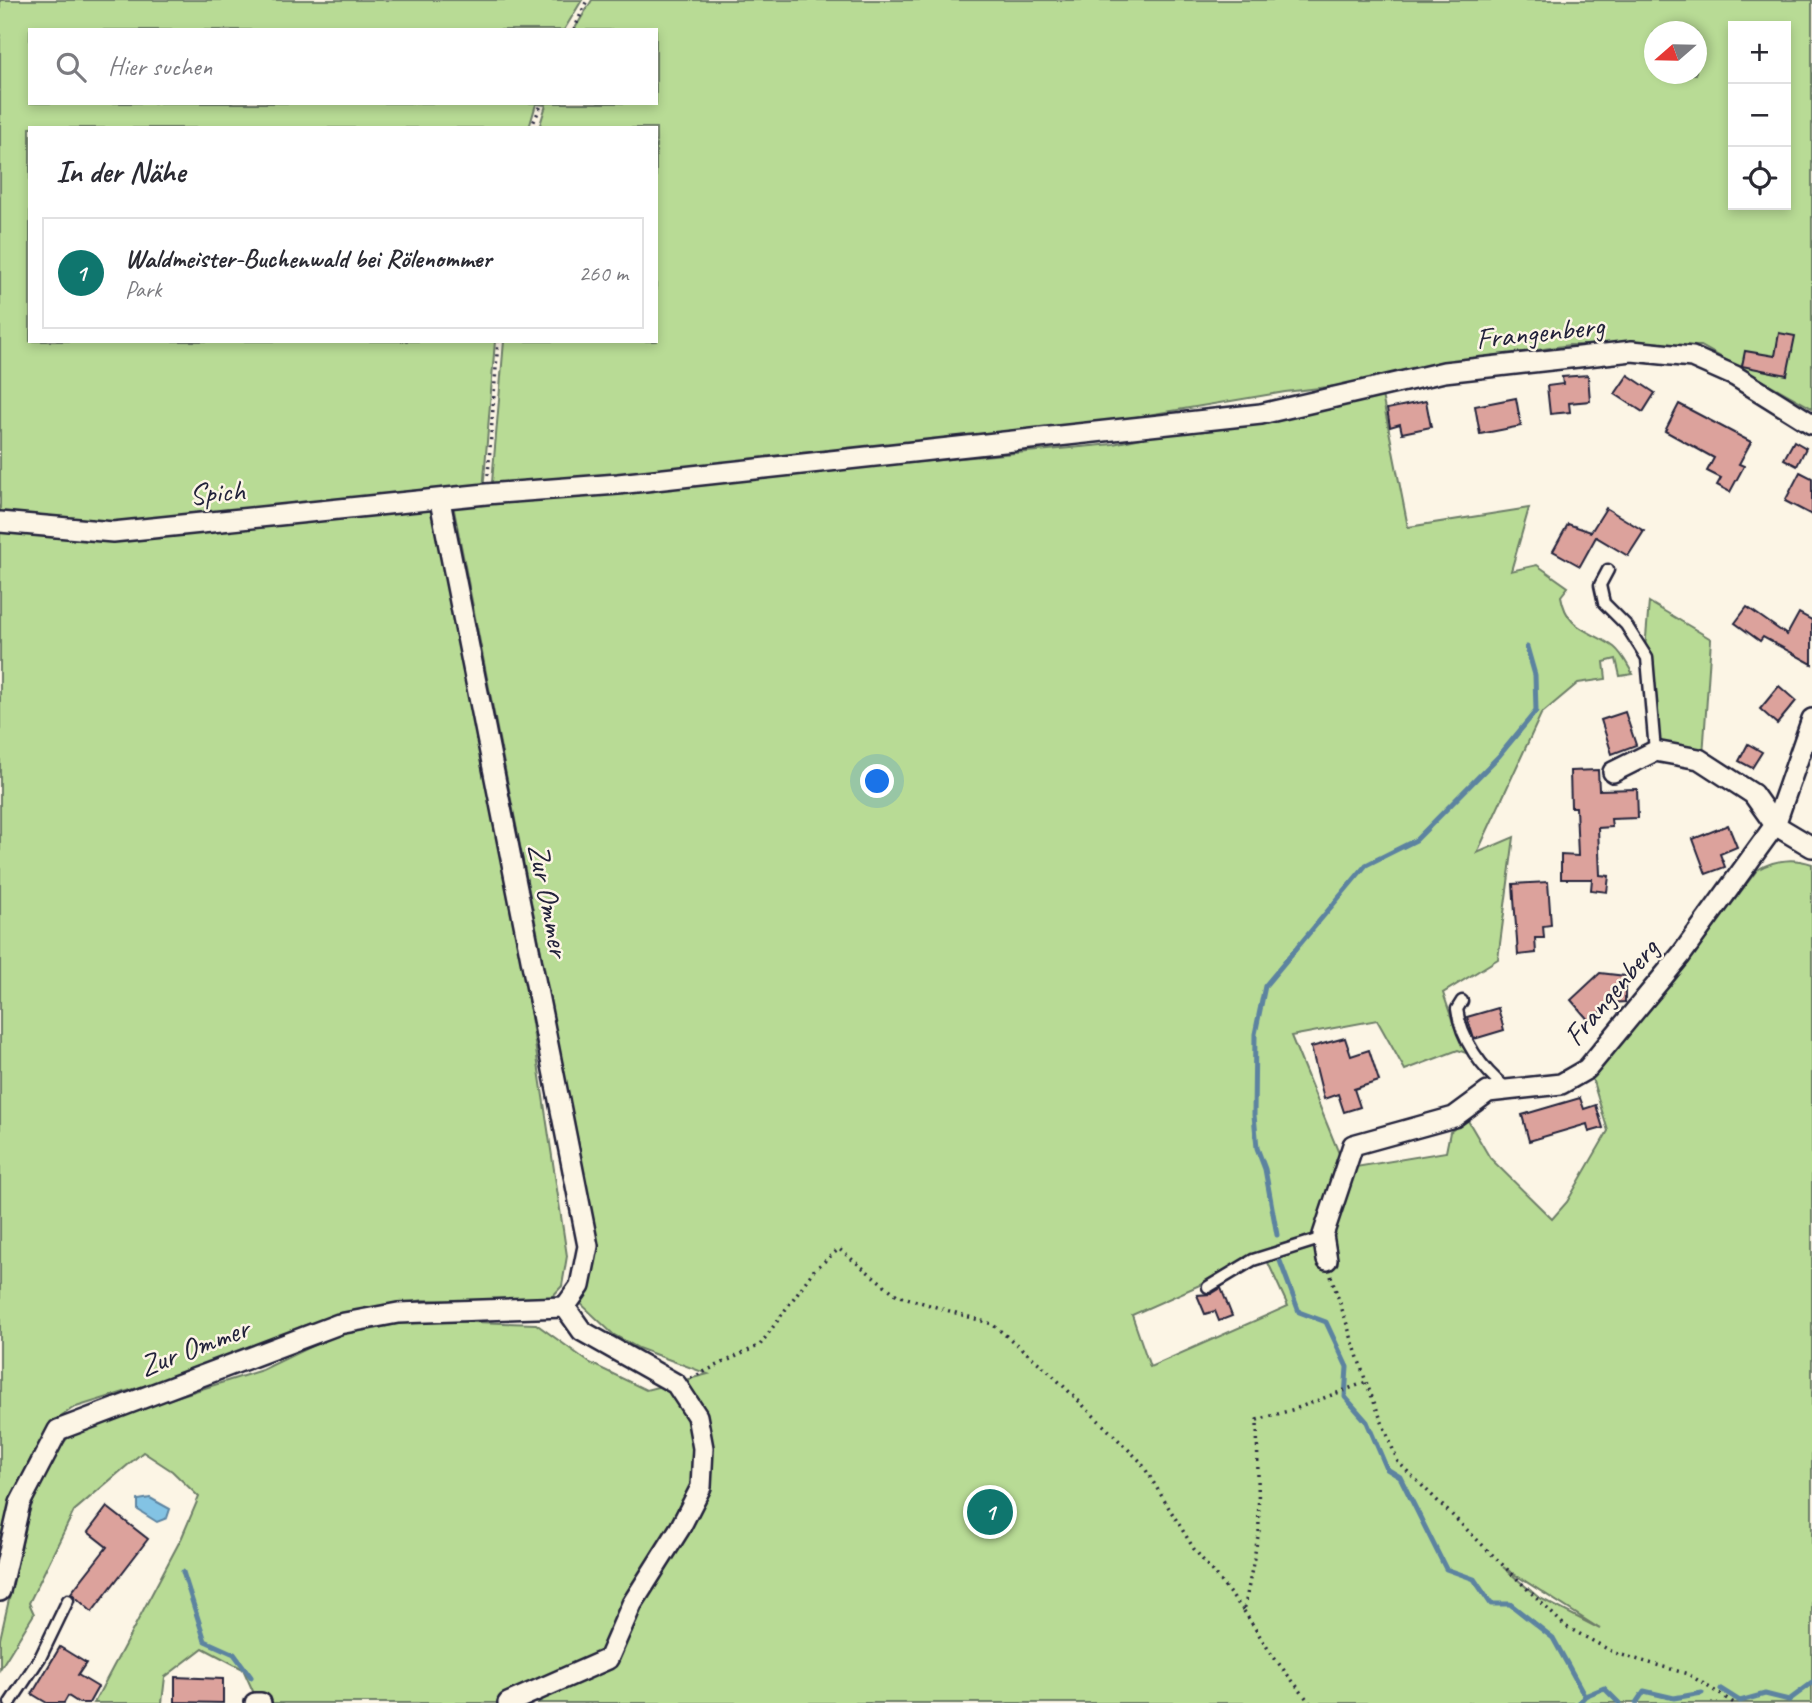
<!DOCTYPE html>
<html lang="de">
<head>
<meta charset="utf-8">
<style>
	body { margin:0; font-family:Caveat,sans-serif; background:#f7f7f7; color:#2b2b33 }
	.controls { position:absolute; right:21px; top:21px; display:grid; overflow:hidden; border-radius:0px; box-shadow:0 4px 10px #0003 }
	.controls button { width:63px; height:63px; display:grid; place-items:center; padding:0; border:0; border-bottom:2px solid #e1e1e2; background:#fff; color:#2b2b33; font:35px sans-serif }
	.compass { position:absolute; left:1644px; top:21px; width:63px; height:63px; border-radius:50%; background:#fff; box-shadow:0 4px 10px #0003; rotate:250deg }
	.you { position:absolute; left:878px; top:782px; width:24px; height:24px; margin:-18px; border:5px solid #fff; border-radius:50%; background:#1a73e8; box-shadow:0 0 0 10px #1a73e833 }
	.badge { display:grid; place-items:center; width:46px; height:46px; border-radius:50%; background:#0f766e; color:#fff; font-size:23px; font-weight:700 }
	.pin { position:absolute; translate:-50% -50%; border:4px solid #fff; box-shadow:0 2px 7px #0006 }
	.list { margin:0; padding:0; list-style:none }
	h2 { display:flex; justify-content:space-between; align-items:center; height:91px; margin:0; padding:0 28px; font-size:30px }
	h2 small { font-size:23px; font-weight:400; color:#7c7c81 }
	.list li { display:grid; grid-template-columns:46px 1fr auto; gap:21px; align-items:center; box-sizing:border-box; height:112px; margin:0 14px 14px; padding:0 14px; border:2px solid #e1e1e2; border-radius:0px }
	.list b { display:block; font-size:26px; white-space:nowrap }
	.list p { margin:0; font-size:23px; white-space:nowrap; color:#7c7c81 }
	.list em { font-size:23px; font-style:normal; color:#7c7c81 }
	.icon { flex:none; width:38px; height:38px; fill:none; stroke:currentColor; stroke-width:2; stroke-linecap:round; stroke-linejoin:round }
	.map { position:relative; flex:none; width:1812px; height:1703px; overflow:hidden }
	.search { position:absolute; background:#fff; box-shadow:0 4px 10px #0003; left:28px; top:28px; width:630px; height:77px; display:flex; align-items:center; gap:18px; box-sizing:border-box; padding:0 24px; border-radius:0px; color:#7c7c81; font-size:26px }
	.panel { position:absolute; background:#fff; box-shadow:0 4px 10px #0003; left:28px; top:126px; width:630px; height:217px; border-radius:0px }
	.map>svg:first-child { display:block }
	.green { fill:#b8db95; stroke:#6d7e68; stroke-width:2; fill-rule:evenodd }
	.water { fill:#83c3e4; stroke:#5c83a0; stroke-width:2 }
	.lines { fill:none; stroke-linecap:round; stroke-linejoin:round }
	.stream { stroke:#5c83a0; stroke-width:5 }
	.building { fill:#dca29c; stroke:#22223b; stroke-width:2 }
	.service-casing { stroke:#22223b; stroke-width:15 }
	.minor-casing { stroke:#22223b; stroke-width:24 }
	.path { stroke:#22223b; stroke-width:3.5; stroke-dasharray:2 5; stroke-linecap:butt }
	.service { stroke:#fcf5e5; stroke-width:10 }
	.minor { stroke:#fcf5e5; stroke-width:19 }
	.labels { text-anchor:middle; stroke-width:5; stroke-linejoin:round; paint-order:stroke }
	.street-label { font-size:30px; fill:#22223b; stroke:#fcf5e5 }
</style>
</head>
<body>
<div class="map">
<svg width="1812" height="1703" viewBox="0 0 1812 1703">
	<rect width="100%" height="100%" fill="#fcf5e5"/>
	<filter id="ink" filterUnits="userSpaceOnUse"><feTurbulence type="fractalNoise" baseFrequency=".0143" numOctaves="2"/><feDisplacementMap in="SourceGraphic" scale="14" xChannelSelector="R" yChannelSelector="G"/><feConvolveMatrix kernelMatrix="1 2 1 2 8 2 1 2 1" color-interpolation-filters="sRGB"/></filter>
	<g filter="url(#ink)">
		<g class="green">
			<path d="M0,0H582L564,30H30V103H656V30H574L592,0H1812V408L1701,346L1569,345L1436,366L1380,381L1285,392L1041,433L491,494L504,341H656V128H539L546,105L536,104L529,128H30V341H495L483,492L99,525L0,515ZM1733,26H1786V205H1733ZM1654,32H1696V74H1654Z"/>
			<path d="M1382,395L1408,527L1529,508L1511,571L1537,565L1568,587L1561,596C1567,631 1589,629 1614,647C1622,653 1628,666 1633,674L1620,676L1616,659L1604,662L1606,679L1578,683L1541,714L1477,853L1514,837L1498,959L1443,993L1455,1028L1474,1056L1458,1050L1405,1070L1377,1020L1291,1036L1342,1161L1350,1168L1446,1152L1450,1132L1467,1119L1490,1158L1552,1219L1567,1202L1608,1131L1591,1075L1674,981L1757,870C1774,860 1792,857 1812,864V1703H267L256,1698L243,1669L203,1648L165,1677L162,1703H94L182,1537L199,1497L172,1471L143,1452L74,1511L29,1603L34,1614L0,1669V1639L28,1516L43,1471L74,1429L262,1370L318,1343L329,1331L367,1321L369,1330L414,1320L536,1324L590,1363L646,1390L708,1374L638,1348L614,1335L578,1301L587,1256L541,952L453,505L1113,444L1289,407ZM1265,1256L1288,1306L1150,1367L1132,1315ZM1503,1567L1600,1629L1538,1597Z"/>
			<path d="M438,506L522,957L567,1256L562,1286L551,1298L527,1304L423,1300L327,1319L303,1326L227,1360L73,1408C27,1437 17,1497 0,1545V525L89,533Z"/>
			<path d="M1649,602L1711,639L1703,756L1652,746L1656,707L1643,673Z"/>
		</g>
		<path class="water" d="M150,1498L170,1509L167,1518L157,1522L138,1510V1500Z"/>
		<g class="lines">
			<g class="stream">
				<path d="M1277,1235L1265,1169L1257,1148L1254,1115L1255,1034L1265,986L1366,865L1416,840L1499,756L1536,711L1535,675L1527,647"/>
				<path d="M1280,1261L1299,1312L1326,1322L1347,1367L1345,1397L1367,1422L1387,1469L1400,1477L1446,1569L1474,1579L1491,1604H1510L1553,1638L1585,1696"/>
				<path d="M183,1572L205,1641L234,1654L251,1677"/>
				<path d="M1721,1689L1740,1701L1765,1694L1789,1700L1812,1683"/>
				<path d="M1579,1703L1585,1696L1604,1688L1619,1703"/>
				<path d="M1636,1703L1644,1691L1674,1698L1702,1693"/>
			</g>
		</g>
		<g class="building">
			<path d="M1779,333L1795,336L1787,375L1742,366L1745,351L1775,356Z"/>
			<path d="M1588,375L1590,401L1569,403L1570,412L1550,414L1547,386L1563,384L1562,377Z"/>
			<path d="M1628,375L1655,393L1643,412L1615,394Z"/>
			<path d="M1516,398L1521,426L1480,434L1475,406Z"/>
			<path d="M1426,401L1431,427L1402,433L1400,424L1390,427L1387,409Z"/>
			<path d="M1679,404L1751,442L1739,464L1744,466L1730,492L1717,485L1721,478L1707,471L1714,458L1665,431Z"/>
			<path d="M1794,441L1806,448L1797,466L1784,459Z"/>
			<path d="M1800,472L1812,478V515L1785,501Z"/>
			<path d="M1606,508L1644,531L1628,556L1596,537L1580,566L1553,551L1568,524L1591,532Z"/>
			<path d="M1747,607L1787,635L1799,613L1812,620V664L1763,637L1760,641L1735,623Z"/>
			<path d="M1779,686L1796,701L1777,724L1760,709Z"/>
			<path d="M1625,712L1636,745L1612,754L1601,720Z"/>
			<path d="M1748,744L1762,752L1752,768L1739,761Z"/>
			<path d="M1598,770L1599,790L1637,789L1638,818L1611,819L1612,827L1598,828L1600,875L1609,876L1607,892L1591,890L1592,879H1561V855L1578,856L1576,807H1571L1570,771Z"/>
			<path d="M1728,825L1737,847L1720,854L1725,867L1706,874L1693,839Z"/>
			<path d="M1548,882L1551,925L1543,926L1544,938H1535L1536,953L1518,955L1513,884Z"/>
			<path d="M1600,973L1625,976V1002L1610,1003L1590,1022L1571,1000Z"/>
			<path d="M1498,1008L1504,1030L1474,1039L1467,1017Z"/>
			<path d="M1345,1038L1351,1056L1369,1050L1379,1081L1354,1089L1360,1107L1344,1112L1338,1094L1324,1099L1311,1047Z"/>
			<path d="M1580,1098L1584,1109L1596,1105L1603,1128L1589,1132L1587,1124L1529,1141L1522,1115Z"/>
			<path d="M1221,1288L1232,1316L1219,1321L1215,1311L1205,1314L1197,1295L1211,1294Z"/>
			<path d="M107,1507L148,1539L92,1612L71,1593L107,1547L88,1532Z"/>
			<path d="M60,1647L86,1663L78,1675L98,1687L89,1703H79L68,1696L64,1703H47L32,1694Z"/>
			<path d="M175,1677L223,1679V1703L175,1702Z"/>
		</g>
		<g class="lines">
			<g class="service-casing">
				<g id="service">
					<path d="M1608,570L1600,585L1604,603L1626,625L1647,658L1655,751"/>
					<path d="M1462,1001L1457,1009C1461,1040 1482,1069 1506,1088"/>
					<path d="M1208,1287L1253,1260L1323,1238"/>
					<path d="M10,1703L41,1656L68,1600"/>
				</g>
			</g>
			<g class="minor-casing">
				<g id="minor">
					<path d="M440,501L588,1246L580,1286L565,1307"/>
					<path d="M0,522L113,532L486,494L618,484L1261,414L1444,372L1632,351L1692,357L1735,376L1812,424"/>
					<path d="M1613,772L1655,751L1699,759L1753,794L1775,825L1812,847"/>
					<path d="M1327,1260L1323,1235L1353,1145L1454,1117L1488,1092L1561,1084L1587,1069L1681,955L1775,825L1812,719"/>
					<path d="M0,1591L20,1503L58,1430L339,1324L398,1313L565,1307"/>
					<path d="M255,1703H261"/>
					<path d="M508,1703L608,1659L632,1604L680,1528L701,1487L703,1448L697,1416L676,1384L582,1331L565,1307"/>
				</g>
			</g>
			<g class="path">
				<path d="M574,30L587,0"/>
				<path d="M531,128L542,103"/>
				<path d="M488,475L498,341"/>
				<path d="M1331,1276L1366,1382L1398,1462L1565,1626L1615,1653L1688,1674L1734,1703"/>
				<path d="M691,1378L760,1345L814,1270L839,1249L897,1295L992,1324L1046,1369L1141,1462L1194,1549L1244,1611L1259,1531L1257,1420L1295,1409L1366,1382"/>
				<path d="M1244,1611L1272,1655L1310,1703"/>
			</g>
			<use href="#service" class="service"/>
			<use href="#minor" class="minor"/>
		</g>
	</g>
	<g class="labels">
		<g class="street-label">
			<text transform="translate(1540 332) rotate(-6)" y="10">Frangenberg</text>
			<text transform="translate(217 492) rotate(-5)" y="10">Spich</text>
			<text transform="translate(549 900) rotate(79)" y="10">Zur Ommer</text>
			<text transform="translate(1611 992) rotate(-50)" y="10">Frangenberg</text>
			<text transform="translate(194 1347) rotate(-21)" y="10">Zur Ommer</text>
		</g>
	</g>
</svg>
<div class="controls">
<button>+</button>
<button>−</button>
<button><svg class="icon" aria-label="locate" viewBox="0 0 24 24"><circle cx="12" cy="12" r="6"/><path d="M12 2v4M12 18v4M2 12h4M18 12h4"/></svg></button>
</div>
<svg class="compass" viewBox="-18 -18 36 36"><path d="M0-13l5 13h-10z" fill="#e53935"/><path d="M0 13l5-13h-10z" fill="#7c7c81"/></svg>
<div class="you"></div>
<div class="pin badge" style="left:990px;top:1512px">1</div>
<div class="search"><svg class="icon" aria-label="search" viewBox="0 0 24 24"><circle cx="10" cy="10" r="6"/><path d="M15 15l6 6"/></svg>Hier suchen</div>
<section class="panel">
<h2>In der Nähe<small></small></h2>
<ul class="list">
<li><span class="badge">1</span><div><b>Waldmeister-Buchenwald bei Rölenommer</b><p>Park</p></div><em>260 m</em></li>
</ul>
</section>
</div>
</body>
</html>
